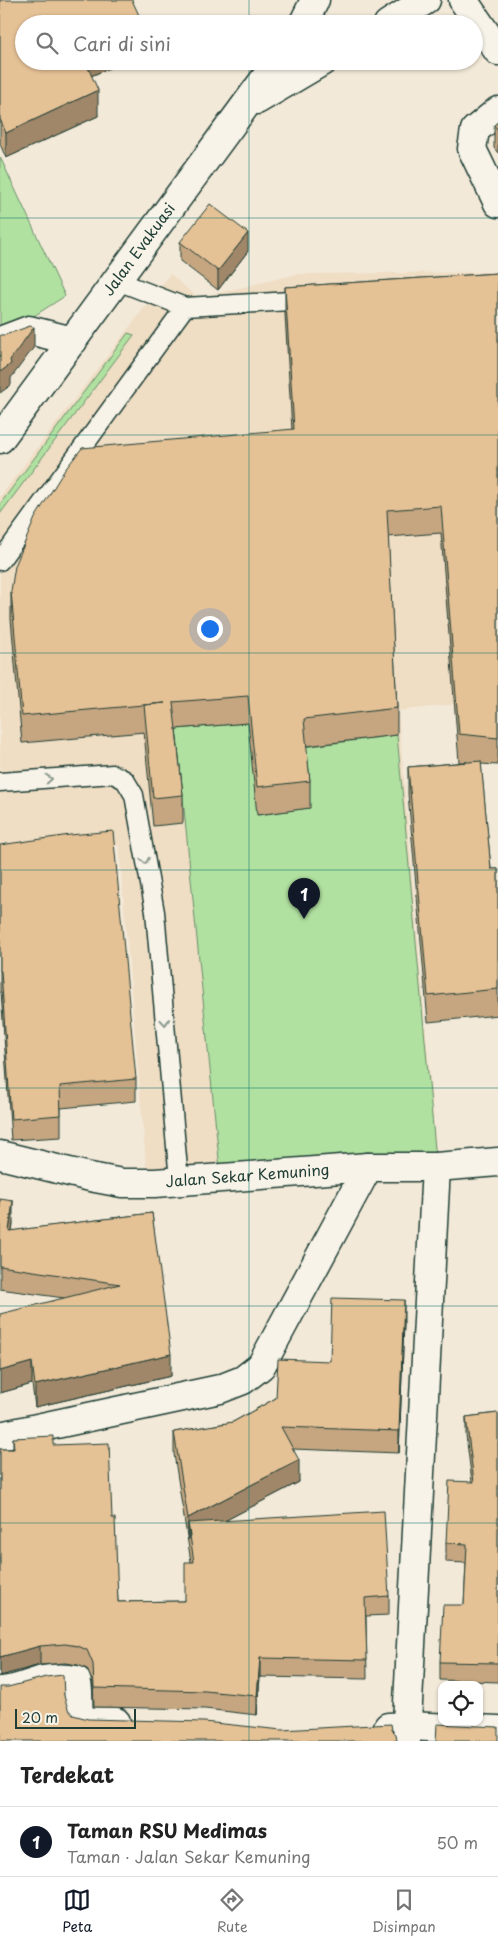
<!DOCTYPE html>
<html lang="id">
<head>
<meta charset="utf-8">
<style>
	body { margin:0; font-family:"Playpen Sans",sans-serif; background:#f2f2f2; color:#222 }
	.controls { position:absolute; right:15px; bottom:15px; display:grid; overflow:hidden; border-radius:10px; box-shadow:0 1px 4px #0004 }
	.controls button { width:45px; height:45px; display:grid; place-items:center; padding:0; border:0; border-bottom:1px solid #e0e0e0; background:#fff; color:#222; font:25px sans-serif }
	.scale { position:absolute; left:15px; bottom:12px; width:121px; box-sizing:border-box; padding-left:5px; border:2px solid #1f3d34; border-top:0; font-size:14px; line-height:18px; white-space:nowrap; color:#1f3d34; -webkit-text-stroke:4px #f7f3e8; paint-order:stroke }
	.you { position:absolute; left:209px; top:628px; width:18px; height:18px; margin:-12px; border:4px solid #fff; border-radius:50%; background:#1a73e8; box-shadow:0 0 0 8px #1a73e833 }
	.badge { display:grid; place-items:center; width:32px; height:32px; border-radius:50%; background:#111827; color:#fff; font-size:16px; font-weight:700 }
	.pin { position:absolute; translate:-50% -41px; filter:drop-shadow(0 1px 2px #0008) }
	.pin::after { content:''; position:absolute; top:26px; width:18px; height:15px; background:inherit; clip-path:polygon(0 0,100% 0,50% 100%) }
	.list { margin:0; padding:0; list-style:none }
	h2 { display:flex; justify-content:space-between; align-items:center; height:65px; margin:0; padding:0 20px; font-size:21px }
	h2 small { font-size:16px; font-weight:400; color:#767676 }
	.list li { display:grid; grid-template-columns:32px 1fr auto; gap:15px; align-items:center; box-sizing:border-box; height:70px; padding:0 20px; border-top:1px solid #e0e0e0 }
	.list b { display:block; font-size:19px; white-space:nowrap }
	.list p { margin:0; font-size:16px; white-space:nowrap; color:#767676 }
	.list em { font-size:16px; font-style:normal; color:#767676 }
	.icon { flex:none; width:28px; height:28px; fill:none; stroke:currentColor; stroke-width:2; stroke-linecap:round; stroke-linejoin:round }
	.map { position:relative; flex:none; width:498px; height:1741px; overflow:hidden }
	.search { position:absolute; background:#fff; box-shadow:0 1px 4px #0004; left:15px; right:15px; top:15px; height:55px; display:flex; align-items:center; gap:12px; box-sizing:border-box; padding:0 18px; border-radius:28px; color:#767676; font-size:19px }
	.sheet { height:135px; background:#fff }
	nav { display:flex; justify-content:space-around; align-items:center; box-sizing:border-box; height:70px; border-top:1px solid #e0e0e0; background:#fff; font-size:14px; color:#767676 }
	nav a { display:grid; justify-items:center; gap:2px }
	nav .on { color:#111827 }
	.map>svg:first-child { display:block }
	.built { fill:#efddc4 }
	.green { fill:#b1e1a1; stroke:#688f6a }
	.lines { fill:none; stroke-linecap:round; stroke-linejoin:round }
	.service-casing { stroke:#1f3d34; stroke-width:21 }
	.minor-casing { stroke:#1f3d34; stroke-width:31 }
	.service { stroke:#f7f3e8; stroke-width:18 }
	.minor { stroke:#f7f3e8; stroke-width:28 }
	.wall { fill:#c5a681; stroke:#1f3d34 }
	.shaded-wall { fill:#a08769; stroke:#1f3d34 }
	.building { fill:#e5c196; stroke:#1f3d34 }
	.oneway { stroke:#8b988e }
	.grid { fill:none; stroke:#0f766e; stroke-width:1; stroke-opacity:0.55 }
	.labels { text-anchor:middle; stroke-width:4; stroke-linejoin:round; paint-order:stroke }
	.street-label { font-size:15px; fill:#1f3d34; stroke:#f7f3e8 }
</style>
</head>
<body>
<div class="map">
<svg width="498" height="1741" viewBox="0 0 498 1741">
	<rect width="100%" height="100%" fill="#f3e9d8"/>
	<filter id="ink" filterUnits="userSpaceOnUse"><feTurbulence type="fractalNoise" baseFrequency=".02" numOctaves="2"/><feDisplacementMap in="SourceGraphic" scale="10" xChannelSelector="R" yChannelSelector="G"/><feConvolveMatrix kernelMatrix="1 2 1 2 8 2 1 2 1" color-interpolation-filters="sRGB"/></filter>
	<g filter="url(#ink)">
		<path class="built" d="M498,272V699L398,711L437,1161L147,1175L119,845L0,860V497L170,274L198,298L297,274Z"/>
		<g class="green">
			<path d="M0,157L65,296L23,323L0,333Z"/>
			<path d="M128,333L134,335L0,514V504Z"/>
			<path d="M283,720L258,815L309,808L304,747L397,735L436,1160L220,1169L176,729Z"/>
		</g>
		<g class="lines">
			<g class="service-casing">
				<g id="service">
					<path d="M115,280L185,307"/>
					<path d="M0,561L185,307L308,300"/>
					<path d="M0,782L113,774L125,780L134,795L155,912L179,1180"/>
				</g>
			</g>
			<g class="minor-casing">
				<g id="minor">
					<path d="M463,0L498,51"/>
					<path d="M303,24L315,0"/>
					<path d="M388,24L426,0"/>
					<path d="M257,100L323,61"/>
					<path d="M498,111L475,130L472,149L498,203"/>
					<path d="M0,341L29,330L73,341"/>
					<path id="s1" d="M0,439L278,61"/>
					<path id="s2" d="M0,1155L90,1177L122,1183H155L368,1167H436L498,1162"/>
					<path d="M0,1436L220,1389L243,1380L261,1366L368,1167"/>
					<path d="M0,1691C16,1691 28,1684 43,1680C54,1678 65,1678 76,1680C81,1692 75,1710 82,1721L116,1722"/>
					<path d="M388,1727L407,1726L498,1730"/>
					<path d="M406,1741L436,1167"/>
				</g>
			</g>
			<use href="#service" class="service"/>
			<use href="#minor" class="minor"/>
		</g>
		<g class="wall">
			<path d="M0,0L24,61H125L91,76L98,116L6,158L0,144Z"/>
			<path d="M498,122V153L494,148V125Z"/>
			<path d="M180,242L248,251L218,290L180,261Z"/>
			<path d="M498,273V765L481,764L491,869H498V1015L428,1022L408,794V767L467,762H459L441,533L388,537L397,708V735L306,746L310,781V808L257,815L248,723L176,729L183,795V823L153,826L144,732L22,743L11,619V591L292,430L285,314V287Z"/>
			<path d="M0,845L136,1079V1101L61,1108V1137L11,1140L1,992H0Z"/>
			<path d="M0,1199L13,1224L12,1231L152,1213L171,1376L35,1407L32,1384L0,1393L64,1298L0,1289Z"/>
			<path d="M404,1322L399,1453L293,1449L299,1482L226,1520L389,1596V1615L366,1616L367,1679L260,1677L257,1715L205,1709L94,1707L93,1683L87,1669L78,1665L65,1663L40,1665L0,1676V1449H13V1438L53,1445L112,1518L118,1602L185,1601L191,1562L174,1454V1432L233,1422L276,1398L330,1361Z"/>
			<path d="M498,1413V1682L440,1680V1662L464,1605L466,1563L446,1562V1543L472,1482L466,1435V1417Z"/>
		</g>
		<g class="shaded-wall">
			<path d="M82,61H125L82,80Z"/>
			<path d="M98,90V116L6,158V133Z"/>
			<path d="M248,233V251L218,290V271Z"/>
			<path d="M34,327V347L11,378V385L0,393V372Z"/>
			<path d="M13,1201V1224L9,1253V1231Z"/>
			<path d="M404,1300V1322L399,1453V1431Z"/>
			<path d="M171,1354V1376L35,1407V1385Z"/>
			<path d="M32,1362V1384L0,1393V1371Z"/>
			<path d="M299,1460V1482L190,1539L188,1523V1540V1518Z"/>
			<path d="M40,1646V1665L0,1676V1657Z"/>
			<path d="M260,1658V1677L257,1715V1696Z"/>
		</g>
		<g class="building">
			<path d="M0,0H132L143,24H24V61H85L98,90L6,133L0,119Z"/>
			<path d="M498,122V130L494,125Z"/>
			<path d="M210,204L248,233L218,271L180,242Z"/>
			<path d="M498,273V738L459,734L441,506L387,510L397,708L304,719L310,781L257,787L248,696L173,702L183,795L153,798L144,705L165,703L22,716L11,591L15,566L35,518L64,471L82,448L294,429L285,287Z"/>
			<path d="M30,326L34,327L10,360L11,364L0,372V335H5Z"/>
			<path d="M481,761L491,869H498V989L428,996L408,767Z"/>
			<path d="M113,831L136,1079L60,1086L61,1115L11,1119L1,971H0V845L70,835Z"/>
			<path d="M0,1199L13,1201L9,1231L152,1213L171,1354L35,1385L32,1362L0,1371V1314L120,1284L0,1266Z"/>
			<path d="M332,1298L404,1300L399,1431L281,1427L299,1460L188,1518L174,1432L233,1422L276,1398L278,1359L330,1361Z"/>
			<path d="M498,1413V1663L440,1662L443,1605H464L467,1544L446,1543L449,1481L474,1482L466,1417Z"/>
			<path d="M53,1436V1445L109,1443L112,1518H115L118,1602L185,1601V1562H194L188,1523L384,1511L389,1596L365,1598L367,1660L260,1658L257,1696L205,1691L94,1688L93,1664L87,1650L78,1646L65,1644L40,1646L0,1657V1449H14L13,1438Z"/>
			<path d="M63,1675L64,1696L68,1709L73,1715L88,1719L204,1722L282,1730L391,1724L392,1730L396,1734L397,1741H0V1687H8L46,1677Z"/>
			<path d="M437,1724L498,1727V1741H436Z"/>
		</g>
		<defs><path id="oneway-chevron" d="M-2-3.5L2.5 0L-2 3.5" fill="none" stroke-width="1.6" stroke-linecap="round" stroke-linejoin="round" transform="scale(1.25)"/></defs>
		<g class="oneway">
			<use href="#oneway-chevron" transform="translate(49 779) rotate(-4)"/>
			<use href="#oneway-chevron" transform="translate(145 861) rotate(80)"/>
			<use href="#oneway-chevron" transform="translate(165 1022) rotate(85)"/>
		</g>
	</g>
	<path class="grid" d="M249,0V24M249,61V1741M0,218H498M0,435H498M0,653H498M0,870H498M0,1088H498M0,1306H498M0,1523H498"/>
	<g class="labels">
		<g class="street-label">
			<text dy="5" stroke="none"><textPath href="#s1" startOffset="235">Jalan Evakuasi</textPath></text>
			<text dy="5" stroke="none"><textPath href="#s2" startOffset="251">Jalan Sekar Kemuning</textPath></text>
		</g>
	</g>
</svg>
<div class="controls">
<button><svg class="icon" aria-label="locate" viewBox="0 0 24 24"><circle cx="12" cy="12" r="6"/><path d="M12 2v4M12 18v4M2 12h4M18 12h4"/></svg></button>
</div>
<div class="scale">20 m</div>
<div class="you"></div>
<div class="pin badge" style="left:304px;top:919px">1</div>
<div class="search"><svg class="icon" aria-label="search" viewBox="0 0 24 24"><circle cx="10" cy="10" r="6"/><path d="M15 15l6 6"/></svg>Cari di sini</div>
</div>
<section class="sheet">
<h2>Terdekat<small></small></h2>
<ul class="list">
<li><span class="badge">1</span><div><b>Taman RSU Medimas</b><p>Taman · Jalan Sekar Kemuning</p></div><em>50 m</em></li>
</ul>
</section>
<nav>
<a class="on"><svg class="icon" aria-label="map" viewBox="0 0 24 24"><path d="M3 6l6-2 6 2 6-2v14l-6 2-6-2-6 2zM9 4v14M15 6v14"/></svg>Peta</a>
<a><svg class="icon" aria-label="directions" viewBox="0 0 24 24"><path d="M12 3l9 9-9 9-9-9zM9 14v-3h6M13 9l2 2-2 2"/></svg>Rute</a>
<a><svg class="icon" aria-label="saved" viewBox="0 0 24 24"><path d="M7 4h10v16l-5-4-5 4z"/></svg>Disimpan</a>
</nav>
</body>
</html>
